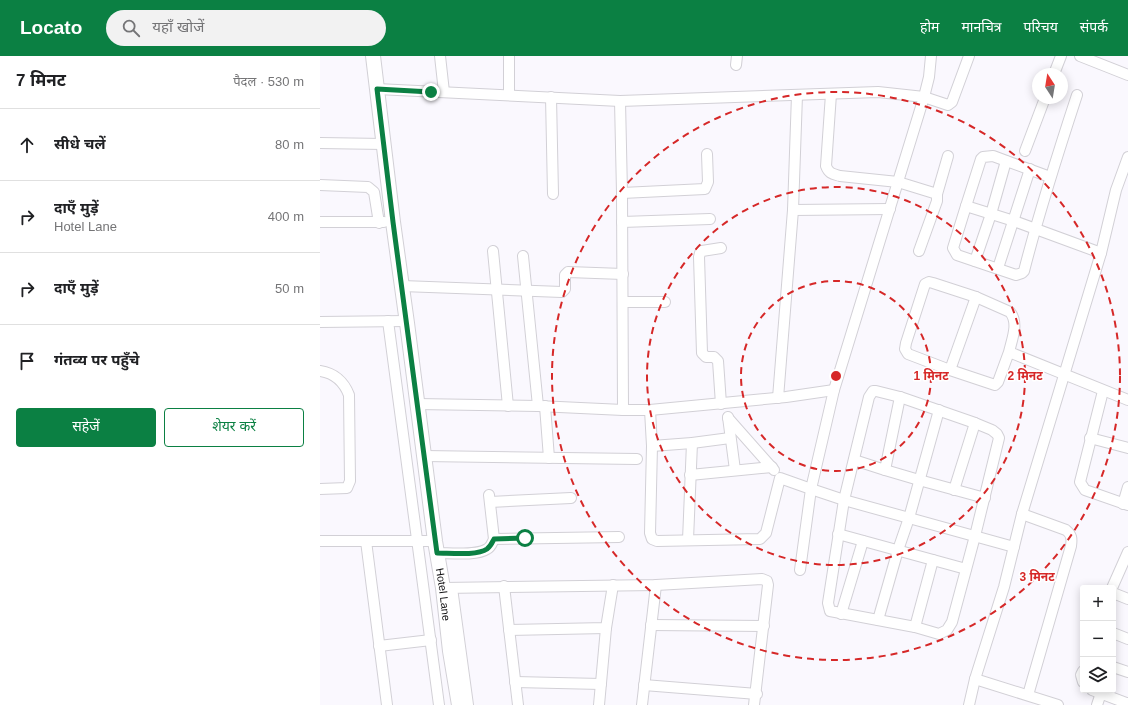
<!DOCTYPE html>
<html lang="hi">
<head>
<meta charset="utf-8">
<style>
	body { margin:0; font-family:Helvetica,"Noto Sans Devanagari",sans-serif; background:#f2f2f2; color:#202124 }
	.controls { position:absolute; right:12px; bottom:12px; display:grid; overflow:hidden; border-radius:4px; box-shadow:0 2px 10px #0003 }
	.controls button { width:36px; height:36px; display:grid; place-items:center; padding:0; border:0; border-bottom:1px solid #e0e0e0; background:#fff; color:#202124; font:20px sans-serif }
	.compass { position:absolute; left:712px; top:12px; width:36px; height:36px; border-radius:50%; background:#fff; box-shadow:0 2px 10px #0003; rotate:348deg }
	.stop { position:absolute; width:12px; height:12px; margin:-9px; border:3px solid #0b8043; border-radius:50%; background:#fff }
	.stop.end { background:#0b8043; border-color:#fff; box-shadow:0 1px 4px #0008 }
	.list { margin:0; padding:0; list-style:none }
	h2 { display:flex; justify-content:space-between; align-items:center; height:52px; margin:0; padding:0 16px; font-size:17px }
	h2 small { font-size:13px; font-weight:400; color:#757577 }
	.list li { display:grid; grid-template-columns:26px 1fr auto; gap:12px; align-items:center; box-sizing:border-box; height:72px; padding:0 16px; border-top:1px solid #e0e0e0 }
	.list b { display:block; font-size:15px; white-space:nowrap }
	.list p { margin:0; font-size:13px; white-space:nowrap; color:#757577 }
	.list em { font-size:13px; font-style:normal; color:#757577 }
	.actions { display:flex; gap:8px; padding:12px 16px }
	.actions a { flex:1; padding:9px 0; border:1px solid #0b8043; border-radius:4px; text-align:center; font-size:14px; color:#0b8043 }
	.actions .main { background:#0b8043; color:#fff }
	.icon { flex:none; width:22px; height:22px; fill:none; stroke:currentColor; stroke-width:2; stroke-linecap:round; stroke-linejoin:round }
	.map { position:relative; flex:none; width:808px; height:649px; overflow:hidden }
	header { display:flex; align-items:center; gap:24px; box-sizing:border-box; height:56px; padding:0 20px; background:#0b8043; color:#fff }
	header strong { font-size:19px }
	nav { display:flex; gap:22px; margin-inline-start:auto; font-size:14px }
	.search { width:280px; height:36px; background:#f2f2f2; display:flex; align-items:center; gap:10px; box-sizing:border-box; padding:0 14px; border-radius:22px; color:#757577; font-size:15px }
	main { display:flex }
	aside { flex:1; background:#fff }
	.map>svg:first-child { display:block }
	.lines { fill:none; stroke-linecap:round; stroke-linejoin:round }
	.street-casing { stroke:#d2d0d6; stroke-width:12 }
	.secondary-casing { stroke:#d2d0d6; stroke-width:16 }
	.street { stroke:#fff; stroke-width:10 }
	.secondary { stroke:#fff; stroke-width:14 }
	.route { stroke:#0b8043; stroke-width:5 }
	.ring { fill:none; stroke:#d62828; stroke-width:2; stroke-dasharray:7 5 }
	.labels { text-anchor:middle; stroke-width:3; stroke-linejoin:round; paint-order:stroke }
	.street-label { font-size:11px; fill:#0f0e10; stroke:#fff }
	.centre { fill:#d62828; stroke:#fff; stroke-width:2 }
	.ring-label { font-size:12px; text-anchor:middle; font-weight:bold; fill:#d62828; stroke:#fff; stroke-width:3; stroke-linejoin:round; paint-order:stroke }
</style>
</head>
<body>
<header>
<strong>Locato</strong>
<div class="search"><svg class="icon" aria-label="search" viewBox="0 0 24 24"><circle cx="10" cy="10" r="6"/><path d="M15 15l6 6"/></svg>यहाँ खोजें</div>
<nav><a>होम</a><a>मानचित्र</a><a>परिचय</a><a>संपर्क</a></nav>
</header>
<main>
<aside>
<h2>7 मिनट<small>पैदल · 530 m</small></h2>
<ul class="list">
<li><svg class="icon" aria-label="ahead" viewBox="0 0 24 24"><path d="M12 20V5M6 11l6-6 6 6"/></svg><div><b>सीधे चलें</b></div><em>80 m</em></li>
<li><svg class="icon" aria-label="right" viewBox="0 0 24 24"><path d="M7 20v-9h11M14 6l5 5-5 5"/></svg><div><b>दाएँ मुड़ें</b><p>Hotel Lane</p></div><em>400 m</em></li>
<li><svg class="icon" aria-label="right" viewBox="0 0 24 24"><path d="M7 20v-9h11M14 6l5 5-5 5"/></svg><div><b>दाएँ मुड़ें</b></div><em>50 m</em></li>
<li><svg class="icon" aria-label="arrive" viewBox="0 0 24 24"><path d="M6 21V4h12l-3 4 3 4H6"/></svg><div><b>गंतव्य पर पहुँचे</b></div></li>
</ul>
<div class="actions"><a class="main">सहेजें</a><a>शेयर करें</a></div>
</aside>
<div class="map">
<svg width="808" height="649" viewBox="0 0 808 649">
	<rect width="100%" height="100%" fill="#faf8fe"/>
	<g class="lines">
		<g class="street-casing">
			<g id="street">
				<path d="M120,0L124,36"/>
				<path d="M189,0V39"/>
				<path d="M611,0L609,21L604,41L514,334L491,433L524,444L694,491"/>
				<path d="M760,0L808,19"/>
				<path d="M416,9L417,0"/>
				<path d="M734,18L741,0"/>
				<path d="M57,33L300,45L558,36L604,41L628,49L632,46L649,0"/>
				<path d="M511,38L506,110C509,118 513,118 520,120L578,126L617,138V145L599,195"/>
				<path d="M757,39C738,97 719,156 704,215L702,217L696,219L637,199L633,192L646,150L694,165L781,197"/>
				<path d="M231,41L233,138"/>
				<path d="M300,45L302,137L303,354"/>
				<path d="M0,87L64,88"/>
				<path d="M705,95L725,42"/>
				<path d="M0,129L48,131L54,136L59,167"/>
				<path d="M302,137L385,133L388,126L387,98"/>
				<path d="M617,138L628,100"/>
				<path d="M646,150L661,103L663,101L673,100L730,121"/>
				<path d="M473,154L570,153"/>
				<path d="M0,166H64"/>
				<path d="M302,166L390,163"/>
				<path d="M401,192L382,195L380,197L379,201L382,297L386,301H394L398,305L401,348"/>
				<path d="M173,195L188,350"/>
				<path d="M203,200L218,350"/>
				<path d="M655,205L671,158L686,105"/>
				<path d="M678,212L710,113"/>
				<path d="M82,230L242,236L245,233V219L248,216L303,218"/>
				<path d="M303,246H345"/>
				<path d="M68,265L119,649"/>
				<path d="M0,266L87,265"/>
				<path d="M689,296L678,326L675,329L630,314L588,298L585,293L586,287L605,228L609,226L613,227L656,241L690,256C699,267 692,283 689,296L808,344"/>
				<path d="M630,314L656,241"/>
				<path d="M0,315C14,317 24,326 29,339L30,425L27,432L0,433"/>
				<path d="M553,335H556L580,341L655,367L672,374L677,378L679,382L655,480L632,566L627,574L619,578L595,571L510,555L508,547L524,444L549,341Z"/>
				<path d="M783,335L760,426L765,434L808,449"/>
				<path d="M458,342L473,154L477,39"/>
				<path d="M97,348L218,350L303,354H330L466,341L514,334"/>
				<path d="M225,350L229,402"/>
				<path d="M330,354L332,390L330,477L332,483L337,485L440,483L446,477L460,422L491,433L480,514"/>
				<path d="M408,361L415,414"/>
				<path d="M408,362L454,414"/>
				<path d="M770,382L808,392"/>
				<path d="M332,390L372,387L410,382"/>
				<path d="M104,400L317,403"/>
				<path d="M534,404L565,414L580,341"/>
				<path d="M565,414L599,424L665,442"/>
				<path d="M370,419L452,411"/>
				<path d="M634,434L655,367"/>
				<path d="M170,446L251,442"/>
				<path d="M803,448L808,431"/>
				<path d="M702,458L746,474C752,479 752,483 751,490L708,639"/>
				<path d="M518,478L646,513"/>
				<path d="M174,483L299,481"/>
				<path d="M368,484L372,387"/>
				<path d="M0,485H115"/>
				<path d="M46,485L67,649"/>
				<path d="M117,497C130,497 157,500 167,493C171,491 172,487 174,483L169,439"/>
				<path d="M184,530L198,649"/>
				<path d="M123,532L336,529L442,523L447,525L448,529L434,649"/>
				<path d="M132,532L148,649"/>
				<path d="M792,532L808,496"/>
				<path d="M793,537L808,543"/>
				<path d="M521,558L543,485"/>
				<path d="M558,564L578,494L589,462L619,354"/>
				<path d="M331,569L444,570"/>
				<path d="M595,571L613,504"/>
				<path d="M189,574L286,572L293,529"/>
				<path d="M793,577L808,583"/>
				<path d="M59,590L111,584"/>
				<path d="M793,611L808,616"/>
				<path d="M763,615L761,619L763,626"/>
				<path d="M655,623L738,649"/>
				<path d="M195,626L281,628"/>
				<path d="M324,629L437,638"/>
				<path d="M772,634L806,647H808"/>
				<path d="M279,649L286,572"/>
				<path d="M322,649L336,529"/>
				<path d="M649,649L655,623L684,531L702,458L781,197L796,134L808,101"/>
				<path d="M777,649L781,637"/>
			</g>
		</g>
		<g class="secondary-casing">
			<g id="secondary">
				<path id="s1" d="M53,0L73,166L87,267L115,485L123,532L130,595L139,649"/>
			</g>
		</g>
		<use href="#street" class="street"/>
		<use href="#secondary" class="secondary"/>
	</g>
	<g class="lines">
		<path class="route" d="M111,36L57,33L73,166L117,497C130,497 157,500 167,493C171,490 172,487 174,483L205,482"/>
	</g>
	<g class="ring">
		<circle cx="516" cy="320" r="95"/>
		<circle cx="516" cy="320" r="189"/>
		<circle cx="516" cy="320" r="284"/>
	</g>
	<g class="labels">
		<g class="street-label">
			<text dy="4" stroke="none"><textPath href="#s1" startOffset="543">Hotel Lane</textPath></text>
		</g>
	</g>
	<circle cx="516" cy="320" r="6" class="centre"/>
	<g class="ring-label">
		<text x="611" y="324">1 मिनट</text>
		<text x="705" y="324">2 मिनट</text>
		<text x="717" y="525">3 मिनट</text>
	</g>
</svg>
<div class="controls">
<button>+</button>
<button>−</button>
<button><svg class="icon" aria-label="layers" viewBox="0 0 24 24"><path d="M12 4l9 5-9 5-9-5zM3 14l9 5 9-5"/></svg></button>
</div>
<svg class="compass" viewBox="-18 -18 36 36"><path d="M0-13l5 13h-10z" fill="#e53935"/><path d="M0 13l5-13h-10z" fill="#757577"/></svg>
<div class="stop" style="left:205px;top:482px"></div>
<div class="stop end" style="left:111px;top:36px"></div>
</div>
</main>
</body>
</html>
